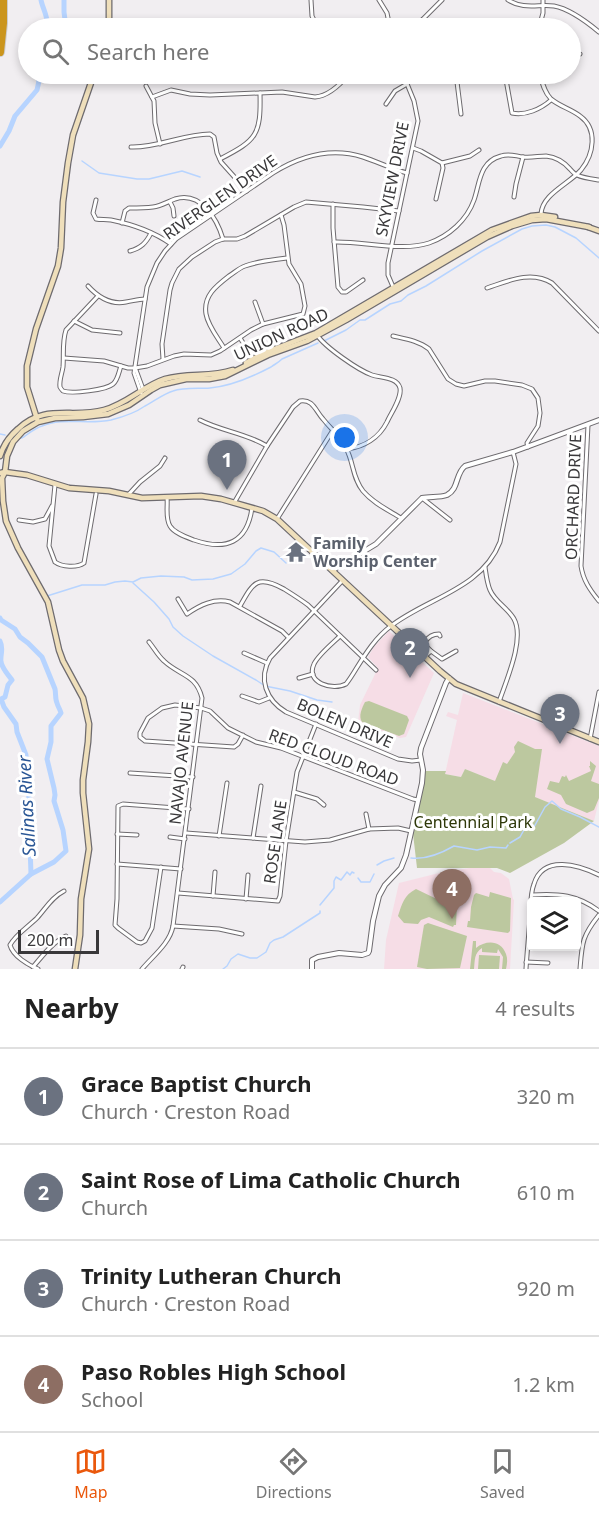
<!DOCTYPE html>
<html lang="en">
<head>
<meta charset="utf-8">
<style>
	body { margin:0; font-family:"Noto Sans",sans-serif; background:#f2f2f2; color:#222 }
	.controls { position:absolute; right:18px; bottom:18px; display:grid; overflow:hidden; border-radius:6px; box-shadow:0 3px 9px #0003 }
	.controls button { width:54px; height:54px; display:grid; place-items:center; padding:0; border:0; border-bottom:2px solid #e0e0e0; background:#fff; color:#222; font:30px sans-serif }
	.scale { position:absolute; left:18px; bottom:15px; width:81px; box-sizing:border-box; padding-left:6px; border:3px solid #39383a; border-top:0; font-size:16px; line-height:21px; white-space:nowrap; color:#39383a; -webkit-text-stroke:4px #fff; paint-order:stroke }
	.you { position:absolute; left:345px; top:438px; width:21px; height:21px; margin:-15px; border:4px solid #fff; border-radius:50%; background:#1a73e8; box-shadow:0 0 0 9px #1a73e833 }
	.badge { display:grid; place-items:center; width:39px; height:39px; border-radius:50%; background:#ea580c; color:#fff; font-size:20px; font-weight:700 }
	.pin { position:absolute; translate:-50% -50px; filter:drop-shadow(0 2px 3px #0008) }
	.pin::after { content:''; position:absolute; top:32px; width:21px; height:18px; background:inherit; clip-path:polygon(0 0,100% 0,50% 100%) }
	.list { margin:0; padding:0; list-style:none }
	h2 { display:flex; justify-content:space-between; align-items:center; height:78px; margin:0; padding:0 24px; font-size:26px }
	h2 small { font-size:20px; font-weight:400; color:#767676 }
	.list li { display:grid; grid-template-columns:39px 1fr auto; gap:18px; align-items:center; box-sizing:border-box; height:96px; padding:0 24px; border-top:2px solid #e0e0e0 }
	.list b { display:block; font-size:22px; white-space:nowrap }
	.list p { margin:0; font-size:20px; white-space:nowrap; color:#767676 }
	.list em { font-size:20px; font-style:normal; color:#767676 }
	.icon { flex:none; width:33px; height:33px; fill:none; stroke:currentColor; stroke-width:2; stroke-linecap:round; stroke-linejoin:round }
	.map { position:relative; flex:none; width:599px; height:969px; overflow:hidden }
	.search { position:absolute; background:#fff; box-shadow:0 3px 9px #0003; left:18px; right:18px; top:18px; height:66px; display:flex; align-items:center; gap:15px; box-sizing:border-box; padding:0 21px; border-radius:33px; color:#767676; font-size:22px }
	.sheet { height:462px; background:#fff }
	nav { display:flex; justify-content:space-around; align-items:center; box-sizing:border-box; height:84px; border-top:2px solid #e0e0e0; background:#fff; font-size:16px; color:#767676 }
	nav a { display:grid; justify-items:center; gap:3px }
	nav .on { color:#ea580c }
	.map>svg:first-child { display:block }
	.education { fill:#f6dde6 }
	.green { fill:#bcc89f }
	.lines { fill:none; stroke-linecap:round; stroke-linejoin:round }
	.stream { stroke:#b7d4ff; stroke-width:1.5 }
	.river { stroke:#b7d4ff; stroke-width:5 }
	.minor-casing { stroke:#6e6b6f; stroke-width:5 }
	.tertiary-casing { stroke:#6e6b6f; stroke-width:6 }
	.secondary-casing { stroke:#6e6b6f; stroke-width:7 }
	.motorway-casing { stroke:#cccbcc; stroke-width:10 }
	.minor { stroke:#fff; stroke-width:3 }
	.tertiary { stroke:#fff; stroke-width:4 }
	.secondary { stroke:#efdfbb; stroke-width:4.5 }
	.motorway { stroke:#cb951d; stroke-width:8 }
	.labels { text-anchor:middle; stroke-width:6; stroke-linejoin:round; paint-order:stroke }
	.street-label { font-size:16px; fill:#39383a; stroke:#fff }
	.worship-label { font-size:16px; font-weight:bold; fill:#5b616d; stroke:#fff; text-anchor:start }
	.park-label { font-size:16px; fill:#2e3809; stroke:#fff }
	.water-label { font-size:18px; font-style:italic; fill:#2a5695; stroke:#fff }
</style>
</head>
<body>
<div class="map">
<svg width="599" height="969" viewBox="0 0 599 969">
	<rect width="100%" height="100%" fill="#f1eef1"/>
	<g class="education">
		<path d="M389,631L434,673L406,737L400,738L358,722L360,705L378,668L368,657L374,647Z"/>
		<path d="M463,693L599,746V800L594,821L465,769L461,777L445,774L457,720L446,716L448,712L458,715Z"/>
		<path d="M470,868H490L494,872L501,873L509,879L513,899L514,900L510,969H384L386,940L399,883L443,872Z"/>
	</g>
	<g class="green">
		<path d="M369,701L407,716L409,720L404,734L399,736L362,722C358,716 362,708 365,702Z"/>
		<path d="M518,741L535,749H542L535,797L594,821L564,843L510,873L497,868H417L412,825L423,776L426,771H446L445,774L461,777L465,769L495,781L503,762L507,764L515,752L514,747Z"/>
		<path d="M590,761L596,766L591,781L599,784V798L594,810L587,813L566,804L561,795L547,789L550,781L559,783L562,776L565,777L566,775L569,781L591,771L589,766H590Z"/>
		<path d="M416,889L445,903L457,904L456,925H454L453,927L429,917L421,920L418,924L404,923L398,916C402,904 404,895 416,889Z"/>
		<path d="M490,892L511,898L510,931L508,933L467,927L468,921H470L471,907L474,895L476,893L489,897Z"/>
		<path d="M428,923L467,936L460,968L427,969L417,967L424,925Z"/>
		<path d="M473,941H476V948C486,940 501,940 506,954C508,959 507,964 506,969H502L503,957L498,949L497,953L482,952V948C474,953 475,960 474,969H470Z"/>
		<path d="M479,955L500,956L499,969H478Z"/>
	</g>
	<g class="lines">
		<g class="stream">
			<path d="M82,161L99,173L137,179H149L182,171L200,177"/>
			<path d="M324,341L346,330L360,320H365L390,304L401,301L408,295L426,286L482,251L522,229L532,226L546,225L555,227L576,238L599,258"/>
			<path d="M0,434L5,435"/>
			<path d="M20,438H22C28,434 35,428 42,426C63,417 88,425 111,420C123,417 135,413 145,406C155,401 163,394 173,391C184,387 199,389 210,388C232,386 252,377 271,367C275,364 278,363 282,359L318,343"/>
			<path d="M133,583L154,602L169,619L173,627L183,636L213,656L256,680L265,686L290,691L317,700L332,702"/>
			<path d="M47,596L82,585H105L115,582L125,581L133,582L141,578L161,576L184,577L192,580L213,579L231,574L245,564L256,551L261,548L274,552L286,563"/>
			<path d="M510,843L520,837L525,828L534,827L545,807L552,801L561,809L580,817L599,827"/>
			<path d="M411,858C426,860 440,854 454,846L477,850L490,847L506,848L508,845"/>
			<path d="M377,865L384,861L394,858"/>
			<path d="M358,878L361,882H370L374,874"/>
			<path d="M320,905L334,888V881L336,877L341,880L347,872L350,875L352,872L354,873"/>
			<path d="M223,969L227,966L231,959L238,954L250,958H257L266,952L270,943L274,940L283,937L320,913V911"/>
		</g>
		<g class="river">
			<path d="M41,0C43,10 49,18 47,28"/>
			<path d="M64,0V12L66,28"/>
			<path d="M39,81L43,78L45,74"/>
			<path d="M0,146L9,131L15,116L37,90L39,81L38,74"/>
			<path d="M0,618L1,620L15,629L20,637L28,643L42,657L55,689C56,694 55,699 57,703C58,707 60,709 61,713L51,726V742L47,759L54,788L55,795L54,801L63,830L66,851L54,862L31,874"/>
			<path d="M0,641C4,649 0,654 1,662C2,668 8,675 12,680L8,685L5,697L1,699L4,707L16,724L17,732L26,755L27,784L32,818L28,838L30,846L31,874L0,902"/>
		</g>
		<g class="minor-casing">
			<g id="minor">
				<path d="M311,0L312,16L315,22L332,24L346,28"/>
				<path d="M379,0L387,13L390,28"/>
				<path d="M508,0C524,10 538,4 554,6C570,9 587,22 599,32"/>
				<path d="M422,20L430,28"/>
				<path d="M414,28L442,0"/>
				<path d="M539,28L543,13V0"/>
				<path d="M570,50L580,54"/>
				<path d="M456,74L461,114"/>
				<path d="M505,74L512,113C525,116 541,109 551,100"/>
				<path d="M540,74C542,82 544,92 551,99C559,106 571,109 580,116C598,129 594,154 581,170C569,184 542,194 541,214"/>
				<path d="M146,86L154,101L155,123L160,144"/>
				<path d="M152,97L171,90L190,94L210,95L282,92L315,97C329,96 340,85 349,74"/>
				<path d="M386,104L395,91L407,84"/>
				<path d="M131,147C158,148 183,134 210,134L214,137L217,153L221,162L247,191"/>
				<path d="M413,148L421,151L442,163L443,168L436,199"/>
				<path d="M220,159C257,140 261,135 260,93"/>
				<path d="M442,163L470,156L479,150"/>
				<path d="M514,197L516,184L523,157"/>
				<path d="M96,200L93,213L96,219C101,220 106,219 111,220C131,224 154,232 171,244"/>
				<path d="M170,202L173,208L174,216"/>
				<path d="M333,204V228L338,287L342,292H346L363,280"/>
				<path d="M122,223L125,211L129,208C137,208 145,208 153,207C161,206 167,202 175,199C201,191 217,219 223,239"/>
				<path d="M334,242C363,241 402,252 429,243C449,236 467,220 474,200C480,183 479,162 501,156C509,153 515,156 523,157C531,158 539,156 546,156C555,157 564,162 570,169C573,172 573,173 577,175C583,178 592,179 599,180"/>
				<path d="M130,251C141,248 146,243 151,233"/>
				<path d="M88,286C98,297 111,305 126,302C133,301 138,299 145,299"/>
				<path d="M487,288C508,281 531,270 552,283L599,331"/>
				<path d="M394,289L388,275V263L418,121L414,101L403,74"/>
				<path d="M98,296L66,330C62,342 64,354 63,367C62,374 59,380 60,387C61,389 62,390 63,391C72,394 106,390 113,384C118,380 119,371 121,366"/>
				<path d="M255,302L263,324"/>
				<path d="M74,321L92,330L120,333"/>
				<path d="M317,335C325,347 358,370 372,375C381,378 397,377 400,388C402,398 391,413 387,422C379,438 364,447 347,449"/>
				<path d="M393,336C406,339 419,341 429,349L448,379L456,384L464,386L485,381H495L522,385L532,389L538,398L540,413L538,426L527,443L528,447"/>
				<path d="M240,338L254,360"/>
				<path d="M224,348C218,338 208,326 206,314C203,296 216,286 229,276C234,273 239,268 245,266C258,261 274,260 287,258"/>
				<path d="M64,358L104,361L128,368H135L147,366L174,356L184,354L211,355L220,351L251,330L263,324L303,314L305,306L301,284L289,264L284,225L281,215"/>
				<path d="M163,359L162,344L170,290L172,283L179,269L192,257L215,242L223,239H237L245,236L294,207L306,202L363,207L399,211"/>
				<path d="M136,370L143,389"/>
				<path d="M141,393L134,373L147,287L157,263L165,251L176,239L273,173C300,156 331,147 363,157C378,162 392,169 407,173"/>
				<path d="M200,420C221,431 246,433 267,446"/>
				<path d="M588,425L581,566C583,580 590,590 599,601"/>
				<path d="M55,485L49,546L55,562C62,567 77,568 84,563L96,494"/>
				<path d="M128,495L140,482L160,466L165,458"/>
				<path d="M167,498C168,506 165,518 170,526C174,533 186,537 194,540C226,551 247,543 252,508"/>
				<path d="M422,498L450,520"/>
				<path d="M234,503L267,446L293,407L300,401C313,399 315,410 323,419C331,429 340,436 346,448C354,463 352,477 363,491C373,503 388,510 401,518"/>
				<path d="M277,519L333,430"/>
				<path d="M19,520L33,522L45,519L52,506"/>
				<path d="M485,567C486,574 487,583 490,590C495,602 508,608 514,619C525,639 506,681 499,702"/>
				<path d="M343,580L270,658C258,679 266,700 286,712L398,759L412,761L421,760"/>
				<path d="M178,599L187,614C200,605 214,598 230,602L282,631L288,637"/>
				<path d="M240,606C253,583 257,574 284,589C292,594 300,599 308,605L376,670"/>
				<path d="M340,636C333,643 318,655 314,664C305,683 333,691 346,684C350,679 353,674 356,669C366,653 376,637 391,626C427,598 482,589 500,542L516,464L513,452"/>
				<path d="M431,651L425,645V642C428,637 433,634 439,634L440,636"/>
				<path d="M244,653L267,663"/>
				<path d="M424,657L431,651L442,659L456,651"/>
				<path d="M299,678L313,674"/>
				<path d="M242,696L259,702L269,698"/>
				<path d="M243,735L238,744L234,747L145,741L140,737V733L148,718L162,708L175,705L201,708L210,711L228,728L256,742L281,748L413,799L418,800"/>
				<path d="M590,739L599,692"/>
				<path d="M130,773L193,777"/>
				<path d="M294,792L317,799L324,805"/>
				<path d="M366,814L369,829"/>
				<path d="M186,833L305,842L330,840L369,829L398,828L411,831"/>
				<path d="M117,834L137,835"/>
				<path d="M219,836L227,783"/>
				<path d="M170,837L185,839"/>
				<path d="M253,838L261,786"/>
				<path d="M117,864L181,869"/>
				<path d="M161,867L152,928L145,941L141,943L137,942L118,928L115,925L117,899L118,806L123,804L189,809"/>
				<path d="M178,893L278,901L280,896L286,841L297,772L316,724"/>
				<path d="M532,895C558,893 578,895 599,911"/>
				<path d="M213,896L215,872"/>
				<path d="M246,899L248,875"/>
				<path d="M173,926L219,929L242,934"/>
				<path d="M526,962L548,963"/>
				<path d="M33,967C43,955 53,942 66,936"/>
				<path d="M38,969C28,965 13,956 10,945C16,934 28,927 37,918C46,908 52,897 64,891"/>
				<path d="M142,969C153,956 170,943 173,926L202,698C196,674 180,676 164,661C158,656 154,648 149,642"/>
				<path d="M182,969L183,967"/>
				<path d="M526,969C527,952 529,934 530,917C531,907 530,894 534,884C543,854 579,865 599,875"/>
				<path d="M580,969C582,943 582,936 599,915"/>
			</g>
		</g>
		<g class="tertiary-casing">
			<g id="tertiary">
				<path d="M333,570L376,544L422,498C430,496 439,498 447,495C459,489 455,474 465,466L513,452L599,420"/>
				<path d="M312,969V960L318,957L339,953L362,955L368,953L369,951L373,921L379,896L385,885L401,868L406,855L422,783L423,770L420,754L421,748L446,683L449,678"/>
			</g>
		</g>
		<g class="secondary-casing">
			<g id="secondary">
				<path d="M109,28V0"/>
				<path d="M588,227L599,231"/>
				<path d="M246,363L264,353L316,333L492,230L531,216L541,215L555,217"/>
				<path d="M37,419L27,387V366L36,329L58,266L61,248L63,202L68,163L73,135L94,74"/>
				<path d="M0,456C3,446 10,436 18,429C45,403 72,419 104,410C127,404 143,386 165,379C188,372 210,378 233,370"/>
				<path d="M0,473L5,472L27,475L69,488L109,491L142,498L201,496L221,499L263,511L277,519L440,671L456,684L599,742"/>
				<path d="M75,969L80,935L81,899L89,849L83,793V780L88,742L89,724L83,698L63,661L59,650L48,602L18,548L6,521L3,501L2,478L5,472L7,456L13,442L23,431L38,422L55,418L83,417L108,414L129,405L151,390L160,385L186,379H209L225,376L268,355L307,341L346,320L487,237L512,226L532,220L546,219L589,227"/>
			</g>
		</g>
		<g class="motorway-casing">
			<path id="motorway" d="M0,52L3,23V0"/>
		</g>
		<use href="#minor" class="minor"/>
		<use href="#tertiary" class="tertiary"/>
		<use href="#secondary" class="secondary"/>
		<use href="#motorway" class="motorway"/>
	</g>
	<defs>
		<g id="temple-bare" transform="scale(1.62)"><path d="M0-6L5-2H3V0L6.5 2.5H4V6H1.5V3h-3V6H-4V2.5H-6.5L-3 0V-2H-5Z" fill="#6b7280" stroke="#fff" stroke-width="2.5" paint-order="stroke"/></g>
	</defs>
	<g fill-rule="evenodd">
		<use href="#temple-bare" x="296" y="552"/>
	</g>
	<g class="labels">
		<g class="street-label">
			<text transform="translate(392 179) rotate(-79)" y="6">SKYVIEW DRIVE</text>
			<text transform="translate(220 197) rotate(-35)" y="6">RIVERGLEN DRIVE</text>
			<text transform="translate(281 334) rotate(-25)" y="6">UNION ROAD</text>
			<text transform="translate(573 497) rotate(-88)" y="6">ORCHARD DRIVE</text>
			<text transform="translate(345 723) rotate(23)" y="6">BOLEN DRIVE</text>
			<text transform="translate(334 757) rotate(20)" y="6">RED CLOUD ROAD</text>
			<text transform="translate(181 763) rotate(-84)" y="6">NAVAJO AVENUE</text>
			<text transform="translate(275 842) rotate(-82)" y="6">ROSE LANE</text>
		</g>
		<g class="worship-label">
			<text x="313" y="549">Family<tspan x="313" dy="18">Worship Center</tspan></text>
		</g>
		<g class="park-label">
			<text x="473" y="828">Centennial Park</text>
		</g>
		<g class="water-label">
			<text transform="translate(27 806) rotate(-93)" y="6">Salinas River</text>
		</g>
	</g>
</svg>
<div class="controls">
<button><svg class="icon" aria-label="layers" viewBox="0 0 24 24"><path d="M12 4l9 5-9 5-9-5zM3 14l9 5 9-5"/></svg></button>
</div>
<div class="scale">200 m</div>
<div class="you"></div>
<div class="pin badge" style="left:227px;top:490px;background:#6b7280">1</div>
<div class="pin badge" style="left:410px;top:678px;background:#6b7280">2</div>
<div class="pin badge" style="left:560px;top:744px;background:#6b7280">3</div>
<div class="pin badge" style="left:452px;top:919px;background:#8d6e63">4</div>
<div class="search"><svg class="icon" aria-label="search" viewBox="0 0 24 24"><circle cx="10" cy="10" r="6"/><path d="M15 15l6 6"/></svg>Search here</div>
</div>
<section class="sheet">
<h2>Nearby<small>4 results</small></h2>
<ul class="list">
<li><span class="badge" style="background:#6b7280">1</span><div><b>Grace Baptist Church</b><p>Church · Creston Road</p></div><em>320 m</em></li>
<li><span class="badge" style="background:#6b7280">2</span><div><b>Saint Rose of Lima Catholic Church</b><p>Church</p></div><em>610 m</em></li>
<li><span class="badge" style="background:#6b7280">3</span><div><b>Trinity Lutheran Church</b><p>Church · Creston Road</p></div><em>920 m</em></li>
<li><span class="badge" style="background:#8d6e63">4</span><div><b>Paso Robles High School</b><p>School</p></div><em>1.2 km</em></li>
</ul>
</section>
<nav>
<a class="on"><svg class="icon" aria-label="map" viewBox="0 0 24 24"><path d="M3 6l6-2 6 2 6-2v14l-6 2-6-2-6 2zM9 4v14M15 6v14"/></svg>Map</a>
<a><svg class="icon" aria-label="directions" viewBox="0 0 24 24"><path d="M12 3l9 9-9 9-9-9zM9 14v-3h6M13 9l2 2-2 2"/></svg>Directions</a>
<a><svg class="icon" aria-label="saved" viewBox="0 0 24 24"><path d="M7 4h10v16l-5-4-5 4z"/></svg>Saved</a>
</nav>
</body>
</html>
